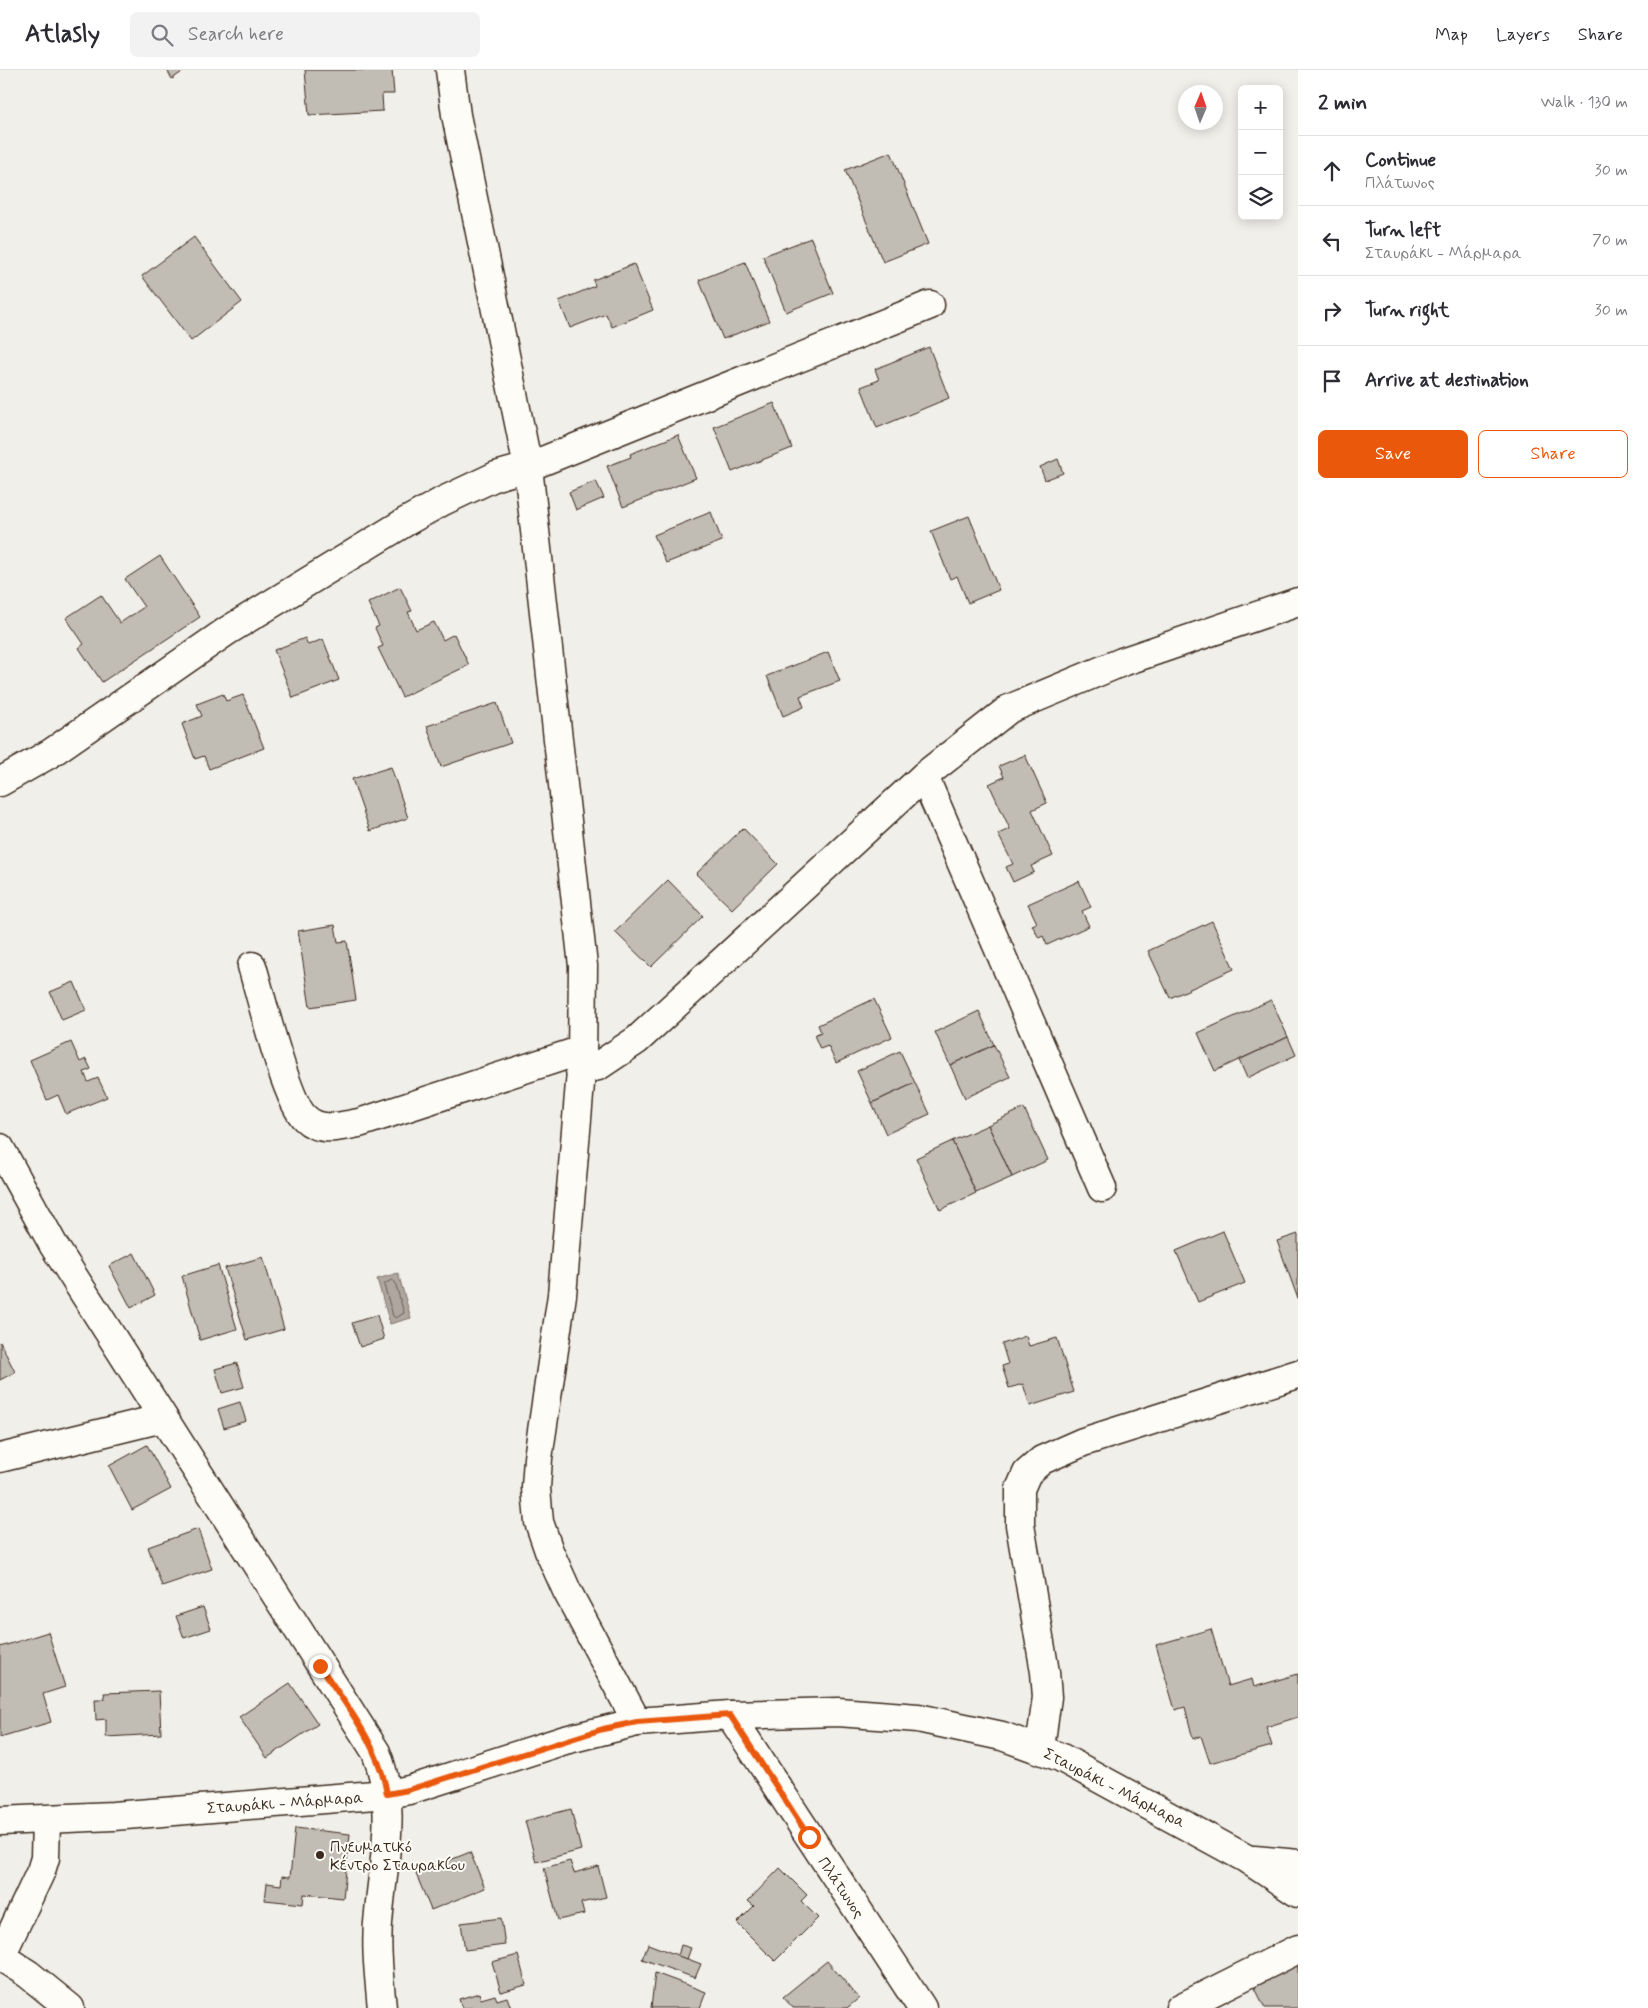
<!DOCTYPE html>
<html lang="en">
<head>
<meta charset="utf-8">
<style>
	body { margin:0; font-family:Mynerve,sans-serif; background:#f2f2f3; color:#2b2b33 }
	.controls { position:absolute; right:15px; top:15px; display:grid; overflow:hidden; border-radius:8px; box-shadow:0 2px 12px #0003 }
	.controls button { width:45px; height:45px; display:grid; place-items:center; padding:0; border:0; border-bottom:1px solid #e1e1e2; background:#fff; color:#2b2b33; font:25px sans-serif }
	.compass { position:absolute; left:1178px; top:15px; width:45px; height:45px; border-radius:50%; background:#fff; box-shadow:0 2px 12px #0003; rotate:2deg }
	.stop { position:absolute; width:15px; height:15px; margin:-11px; border:4px solid #ea580c; border-radius:50%; background:#fff }
	.stop.end { background:#ea580c; border-color:#fff; box-shadow:0 1px 5px #0008 }
	.list { margin:0; padding:0; list-style:none }
	h2 { display:flex; justify-content:space-between; align-items:center; height:65px; margin:0; padding:0 20px; font-size:21px }
	h2 small { font-size:16px; font-weight:400; color:#7c7c81 }
	.list li { display:grid; grid-template-columns:32px 1fr auto; gap:15px; align-items:center; box-sizing:border-box; height:70px; padding:0 20px; border-top:1px solid #e1e1e2 }
	.list b { display:block; font-size:19px; white-space:nowrap }
	.list p { margin:0; font-size:16px; white-space:nowrap; color:#7c7c81 }
	.list em { font-size:16px; font-style:normal; color:#7c7c81 }
	.actions { display:flex; gap:10px; padding:15px 20px }
	.actions a { flex:1; padding:11px 0; border:1px solid #ea580c; border-radius:8px; text-align:center; font-size:18px; color:#ea580c }
	.actions .main { background:#ea580c; color:#fff }
	.icon { flex:none; width:28px; height:28px; fill:none; stroke:currentColor; stroke-width:2; stroke-linecap:round; stroke-linejoin:round }
	.map { position:relative; flex:none; width:1298px; height:1938px; overflow:hidden }
	header { display:flex; align-items:center; gap:30px; box-sizing:border-box; height:70px; padding:0 25px; background:#fff; border-bottom:1px solid #e1e1e2 }
	header strong { font-size:24px }
	nav { display:flex; gap:28px; margin-inline-start:auto; font-size:18px }
	.search { width:350px; height:45px; background:#f2f2f3; display:flex; align-items:center; gap:12px; box-sizing:border-box; padding:0 18px; border-radius:8px; color:#7c7c81; font-size:19px }
	main { display:flex }
	aside { flex:1; background:#fff }
	.map>svg:first-child { display:block }
	.water { fill:#aea69f; stroke:#80746b }
	.lines { fill:none; stroke-linecap:round; stroke-linejoin:round }
	.shore { stroke:#695c52; stroke-width:1 }
	.building { fill:#c1bcb4; stroke:#3b2a1e }
	.minor-casing { stroke:#3b2a1e; stroke-width:31 }
	.minor { stroke:#fdfcf7; stroke-width:28 }
	.route { stroke:#ea580c; stroke-width:6 }
	.poi-dot { fill:#3b2a1e; stroke:#fdfcf7; stroke-width:2 }
	.labels { text-anchor:middle; stroke-width:4; stroke-linejoin:round; paint-order:stroke }
	.street-label { font-size:16px; fill:#3b2a1e; stroke:#fdfcf7 }
	.poi-label { font-size:16px; fill:#3b2a1e; stroke:#fdfcf7; text-anchor:start }
</style>
</head>
<body>
<header>
<strong>Atlasly</strong>
<div class="search"><svg class="icon" aria-label="search" viewBox="0 0 24 24"><circle cx="10" cy="10" r="6"/><path d="M15 15l6 6"/></svg>Search here</div>
<nav><a>Map</a><a>Layers</a><a>Share</a></nav>
</header>
<main>
<div class="map">
<svg width="1298" height="1938" viewBox="0 0 1298 1938">
	<rect width="100%" height="100%" fill="#f1efea"/>
	<filter id="ink" filterUnits="userSpaceOnUse"><feTurbulence type="fractalNoise" baseFrequency=".02" numOctaves="2"/><feDisplacementMap in="SourceGraphic" scale="10" xChannelSelector="R" yChannelSelector="G"/><feConvolveMatrix kernelMatrix="1 2 1 2 8 2 1 2 1" color-interpolation-filters="sRGB"/></filter>
	<g filter="url(#ink)">
		<path class="water" d="M398,1203L411,1248L390,1254L377,1209Z"/>
		<g class="lines">
			<path class="shore" d="M392,1210L395,1212L404,1243L396,1248L393,1246L384,1215Z"/>
		</g>
		<g class="building">
			<path d="M167,0H185L172,9Z"/>
			<path d="M305,0H392L394,24H382L383,41L309,45Z"/>
			<path d="M891,82L928,174L883,192L845,100Z"/>
			<path d="M194,167L242,232L191,271L142,206Z"/>
			<path d="M811,168L833,223L786,242L763,186Z"/>
			<path d="M745,192L769,251L723,269L699,210Z"/>
			<path d="M634,194L653,240L612,257L606,244L570,258L559,231L595,216L593,210Z"/>
			<path d="M929,277L949,328L877,358L861,317L879,310L875,299Z"/>
			<path d="M774,333L792,378L732,402L714,357Z"/>
			<path d="M678,365L696,408L623,437L607,396L631,387L630,384Z"/>
			<path d="M1058,389L1063,403L1045,410L1040,397Z"/>
			<path d="M596,411L604,428L576,440L569,422Z"/>
			<path d="M711,442L722,471L666,493L654,465Z"/>
			<path d="M969,446L999,520L968,533L957,506L950,509L931,461Z"/>
			<path d="M160,486L200,547L102,612L79,578L84,574L66,548L101,525L120,553L144,537L125,509Z"/>
			<path d="M400,517L412,541L408,542L416,560L434,552L443,570L454,564L469,595L402,627L378,578L383,576L375,558L379,556L368,533Z"/>
			<path d="M305,568L308,575L323,569L339,610L293,628L274,580Z"/>
			<path d="M828,582L840,611L800,626L804,637L783,646L767,606Z"/>
			<path d="M223,624L226,631L243,625L264,678L209,699L204,686L195,689L182,654L202,646L197,634Z"/>
			<path d="M497,633L511,673L441,697L427,656Z"/>
			<path d="M1025,685L1047,733L1032,740L1053,786L1031,796L1034,802L1013,812L1006,797L1013,794L998,764L1010,759L989,714L1004,707L999,696Z"/>
			<path d="M391,697L408,748L370,761L352,709Z"/>
			<path d="M743,758L778,794L732,839L696,804Z"/>
			<path d="M668,810L703,846L651,897L615,862Z"/>
			<path d="M1079,811L1091,837L1082,841L1089,856L1047,875L1043,866L1039,868L1032,855L1037,853L1028,834Z"/>
			<path d="M1212,851L1234,899L1170,928L1148,881Z"/>
			<path d="M335,855L338,872L347,871L356,930L310,937L298,861Z"/>
			<path d="M74,912L86,940L62,950L50,922Z"/>
			<path d="M874,929L892,967L836,993L828,976L820,979L814,965L821,962L818,955Z"/>
			<path d="M1271,930L1288,967L1215,1001L1198,963Z"/>
			<path d="M979,941L994,975L950,995L935,962Z"/>
			<path d="M1288,967L1296,985L1247,1008L1239,990Z"/>
			<path d="M71,972L80,992L86,989L91,999L84,1002L88,1012L98,1008L107,1027L66,1044L58,1025L47,1030L30,990Z"/>
			<path d="M994,975L1010,1007L965,1028L950,995Z"/>
			<path d="M900,981L915,1013L872,1033L857,1001Z"/>
			<path d="M915,1013L930,1044L886,1064L872,1033Z"/>
			<path d="M1024,1038L1048,1090L1012,1107L988,1055Z"/>
			<path d="M988,1055L1012,1107L976,1123L952,1071Z"/>
			<path d="M952,1071L976,1123L940,1140L916,1088Z"/>
			<path d="M1223,1161L1245,1213L1198,1232L1176,1181Z"/>
			<path d="M1298,1164V1229L1277,1171Z"/>
			<path d="M134,1183L155,1225L131,1238L109,1196Z"/>
			<path d="M263,1187L284,1259L247,1270L225,1198Z"/>
			<path d="M218,1195L237,1259L200,1270L182,1206Z"/>
			<path d="M377,1245L384,1269L360,1277L352,1253Z"/>
			<path d="M1026,1266L1029,1276L1057,1268L1074,1322L1030,1336L1023,1314L1009,1318L1002,1296L1008,1294L1002,1274Z"/>
			<path d="M0,1272L15,1302L0,1310Z"/>
			<path d="M237,1293L244,1317L222,1323L215,1299Z"/>
			<path d="M240,1332L246,1351L224,1358L218,1339Z"/>
			<path d="M147,1375L171,1419L132,1440L109,1396Z"/>
			<path d="M198,1459L212,1499L162,1516L148,1477Z"/>
			<path d="M203,1537L211,1559L184,1568L176,1546Z"/>
			<path d="M1211,1559L1228,1616L1252,1609L1254,1617L1298,1604V1647L1266,1657L1272,1676L1210,1693L1201,1666L1193,1669L1185,1637L1175,1640L1156,1575Z"/>
			<path d="M48,1562L65,1617L43,1624L51,1652L0,1667V1577Z"/>
			<path d="M290,1613L318,1654L267,1688L239,1647Z"/>
			<path d="M159,1621L161,1664L106,1667V1649L96,1650L95,1629H105L104,1623Z"/>
			<path d="M571,1739L581,1780L536,1792L525,1751Z"/>
			<path d="M295,1758L350,1764L343,1828L304,1824L303,1834L265,1830L267,1813L281,1815L282,1806L290,1807Z"/>
			<path d="M470,1782L485,1818L431,1840L416,1804Z"/>
			<path d="M570,1791L574,1803L598,1796L606,1827L581,1833L584,1844L558,1850L544,1798Z"/>
			<path d="M780,1798L807,1825L801,1831L818,1848L775,1891L737,1853L754,1836L748,1831Z"/>
			<path d="M501,1848L505,1875L465,1880L461,1853Z"/>
			<path d="M648,1874L701,1894L695,1908L642,1889Z"/>
			<path d="M681,1875L691,1878L687,1889L678,1886Z"/>
			<path d="M518,1885L526,1915L501,1922L492,1892Z"/>
			<path d="M827,1891L859,1928L847,1938H793L783,1927Z"/>
			<path d="M1298,1894V1938H1265L1254,1916Z"/>
			<path d="M655,1903L706,1922L700,1938H651Z"/>
			<path d="M479,1923L481,1929L495,1925L497,1930L507,1927L511,1938H462L459,1929Z"/>
		</g>
		<g class="lines">
			<g class="minor-casing">
				<g id="minor">
					<path d="M450,0L456,45L528,397L583,896L582,990L562,1225L538,1388L536,1418L539,1452L549,1481L567,1521L637,1652"/>
					<path d="M924,706L1102,1118"/>
					<path d="M0,712L51,683L227,561L407,451L443,431L496,406L528,397L930,235"/>
					<path d="M252,896C261,926 286,1031 305,1048C320,1063 341,1056 359,1053L582,980"/>
					<path d="M580,1000L598,996L637,970L924,706L1009,639L1122,592L1298,532"/>
					<path d="M0,1078L54,1176L376,1682C397,1735 384,1787 379,1842C375,1874 379,1906 382,1938"/>
					<path d="M0,1388L163,1348"/>
					<path d="M730,1645L922,1938"/>
					<path d="M1040,1678L1047,1627L1045,1602L1020,1455V1419L1027,1403L1042,1390L1083,1372L1298,1304"/>
					<path d="M0,1751L113,1746L387,1724L409,1720L565,1670L637,1652L730,1645L838,1642L918,1648L1002,1666L1060,1687L1247,1789L1298,1823"/>
					<path d="M1254,1790L1298,1794"/>
					<path d="M0,1886L28,1904L70,1938"/>
					<path d="M0,1888L41,1801L45,1788L46,1751"/>
					<path d="M1180,1938L1298,1879"/>
				</g>
			</g>
			<use href="#minor" class="minor"/>
		</g>
	</g>
	<g class="lines" filter="url(#ink)">
		<path class="route" d="M320,1596C347,1637 379,1675 387,1724L408,1720L603,1659L637,1652L730,1645L809,1767"/>
	</g>
	<circle class="poi-dot" cx="320" cy="1785" r="5"/>
	<g class="labels">
		<g class="street-label">
			<text transform="translate(1115 1717) rotate(27)" y="6">Σταυράκι - Μάρμαρα</text>
			<text transform="translate(285 1732) rotate(-4)" y="6">Σταυράκι - Μάρμαρα</text>
			<text transform="translate(842 1817) rotate(56)" y="6">Πλάτωνος</text>
		</g>
		<g class="poi-label">
			<text x="330" y="1782">Πνευματικό<tspan x="330" dy="18">Κέντρο Σταυρακίου</tspan></text>
		</g>
	</g>
</svg>
<div class="controls">
<button>+</button>
<button>−</button>
<button><svg class="icon" aria-label="layers" viewBox="0 0 24 24"><path d="M12 4l9 5-9 5-9-5zM3 14l9 5 9-5"/></svg></button>
</div>
<svg class="compass" viewBox="-18 -18 36 36"><path d="M0-13l5 13h-10z" fill="#e53935"/><path d="M0 13l5-13h-10z" fill="#7c7c81"/></svg>
<div class="stop" style="left:809px;top:1767px"></div>
<div class="stop end" style="left:320px;top:1596px"></div>
</div>
<aside>
<h2>2 min<small>Walk · 130 m</small></h2>
<ul class="list">
<li><svg class="icon" aria-label="ahead" viewBox="0 0 24 24"><path d="M12 20V5M6 11l6-6 6 6"/></svg><div><b>Continue</b><p>Πλάτωνος</p></div><em>30 m</em></li>
<li><svg class="icon" aria-label="left" viewBox="0 0 24 24"><path d="M17 20v-9H6M10 6l-5 5 5 5"/></svg><div><b>Turn left</b><p>Σταυράκι - Μάρμαρα</p></div><em>70 m</em></li>
<li><svg class="icon" aria-label="right" viewBox="0 0 24 24"><path d="M7 20v-9h11M14 6l5 5-5 5"/></svg><div><b>Turn right</b></div><em>30 m</em></li>
<li><svg class="icon" aria-label="arrive" viewBox="0 0 24 24"><path d="M6 21V4h12l-3 4 3 4H6"/></svg><div><b>Arrive at destination</b></div></li>
</ul>
<div class="actions"><a class="main">Save</a><a>Share</a></div>
</aside>
</main>
</body>
</html>
